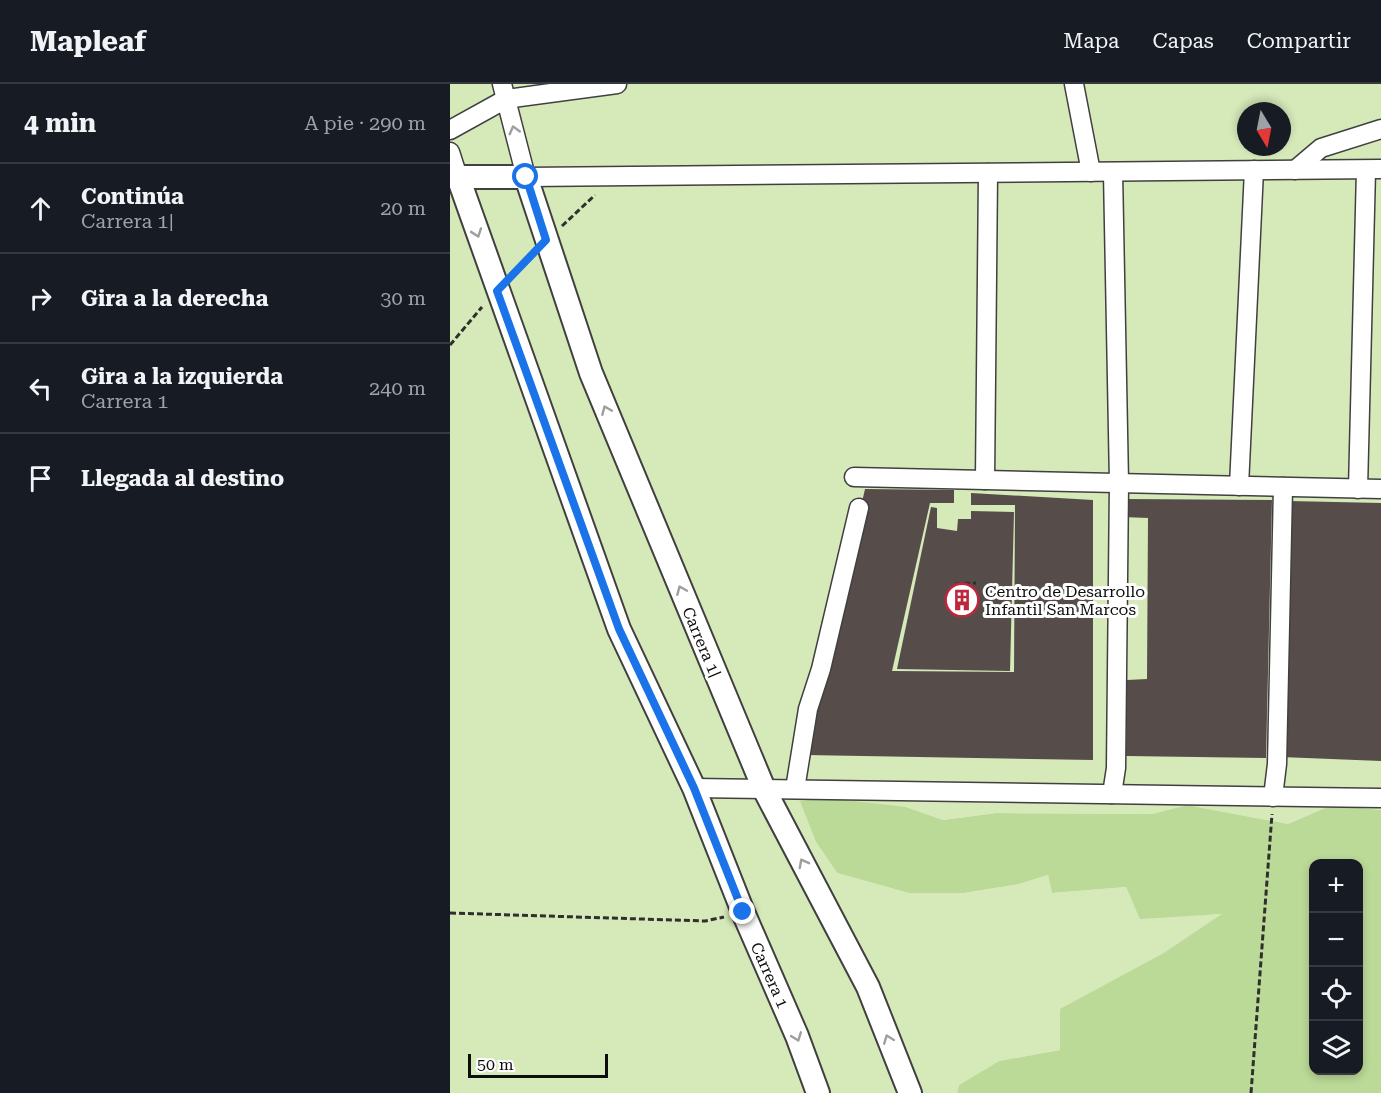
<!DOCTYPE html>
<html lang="es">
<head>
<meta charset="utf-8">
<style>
	body { margin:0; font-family:"Roboto Serif",serif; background:#242831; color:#f1f3f6 }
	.controls { position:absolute; right:18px; bottom:18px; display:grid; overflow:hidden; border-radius:12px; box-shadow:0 3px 9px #0003 }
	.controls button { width:54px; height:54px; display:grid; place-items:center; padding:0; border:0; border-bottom:2px solid #363941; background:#171b24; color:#f1f3f6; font:30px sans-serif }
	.compass { position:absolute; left:787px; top:18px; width:54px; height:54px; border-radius:50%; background:#171b24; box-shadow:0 3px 9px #0003; rotate:170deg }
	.scale { position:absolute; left:18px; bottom:15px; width:140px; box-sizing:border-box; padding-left:6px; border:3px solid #0d0d0d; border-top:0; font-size:16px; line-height:21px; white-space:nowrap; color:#0d0d0d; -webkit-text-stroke:4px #fff; paint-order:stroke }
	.stop { position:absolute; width:18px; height:18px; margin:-14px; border:4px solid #1a73e8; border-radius:50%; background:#fff }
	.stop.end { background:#1a73e8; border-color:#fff; box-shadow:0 2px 6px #0008 }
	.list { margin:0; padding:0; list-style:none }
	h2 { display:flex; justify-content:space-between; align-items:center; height:78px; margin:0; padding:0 24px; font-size:26px }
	h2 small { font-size:20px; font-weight:400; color:#9ea1a6 }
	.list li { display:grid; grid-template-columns:39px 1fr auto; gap:18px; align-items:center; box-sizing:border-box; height:90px; padding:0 24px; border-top:2px solid #363941 }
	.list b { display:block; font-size:22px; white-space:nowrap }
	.list p { margin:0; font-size:20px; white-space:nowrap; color:#9ea1a6 }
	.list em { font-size:20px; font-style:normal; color:#9ea1a6 }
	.icon { flex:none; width:33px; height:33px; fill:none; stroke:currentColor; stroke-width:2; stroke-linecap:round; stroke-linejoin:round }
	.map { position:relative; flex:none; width:931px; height:1009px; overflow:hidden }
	header { display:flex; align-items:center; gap:36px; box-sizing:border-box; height:84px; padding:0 30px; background:#171b24; border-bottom:2px solid #363941 }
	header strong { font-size:28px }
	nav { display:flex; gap:33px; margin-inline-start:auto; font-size:21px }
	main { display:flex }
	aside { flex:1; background:#171b24 }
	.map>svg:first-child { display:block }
	.green { fill:#d6e9b8; fill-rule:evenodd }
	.forest { fill:#bbd997; fill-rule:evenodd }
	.building { fill:#564d4a }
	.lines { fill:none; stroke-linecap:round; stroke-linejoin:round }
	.minor-casing { stroke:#404040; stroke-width:21 }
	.tertiary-casing { stroke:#404040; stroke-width:26 }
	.path { stroke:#2f2f2f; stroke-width:3; stroke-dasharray:6 3; stroke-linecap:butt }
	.minor { stroke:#fff; stroke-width:18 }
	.tertiary { stroke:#fff; stroke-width:22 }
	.oneway { stroke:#9e9e9e }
	.route { stroke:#1a73e8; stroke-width:8 }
	.labels { text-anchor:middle; stroke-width:6; stroke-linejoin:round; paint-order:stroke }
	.poi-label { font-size:16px; fill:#0d0d0d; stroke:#fff; text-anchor:start }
	.street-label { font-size:16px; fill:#0d0d0d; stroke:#fff }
</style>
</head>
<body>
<header>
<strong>Mapleaf</strong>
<nav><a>Mapa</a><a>Capas</a><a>Compartir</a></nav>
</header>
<main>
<aside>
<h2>4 min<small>A pie · 290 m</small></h2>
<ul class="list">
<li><svg class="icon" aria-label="ahead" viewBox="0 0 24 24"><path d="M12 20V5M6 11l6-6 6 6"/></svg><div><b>Continúa</b><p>Carrera 1|</p></div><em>20 m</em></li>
<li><svg class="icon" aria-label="right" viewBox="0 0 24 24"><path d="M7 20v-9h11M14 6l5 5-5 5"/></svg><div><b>Gira a la derecha</b></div><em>30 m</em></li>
<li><svg class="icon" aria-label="left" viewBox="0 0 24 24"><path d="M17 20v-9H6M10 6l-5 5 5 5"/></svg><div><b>Gira a la izquierda</b><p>Carrera 1</p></div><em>240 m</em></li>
<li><svg class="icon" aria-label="arrive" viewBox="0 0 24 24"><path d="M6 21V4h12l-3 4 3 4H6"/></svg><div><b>Llegada al destino</b></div></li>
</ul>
</aside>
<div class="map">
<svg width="931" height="1009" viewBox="0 0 931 1009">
	<rect width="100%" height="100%" fill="#fffaee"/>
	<path class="green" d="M0,0H931V726L882,721L838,740L737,721L702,730L546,729L493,736L456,723L351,717L366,758L387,789L459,809H514L569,800L598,791L602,809L676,803L690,834L773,830L712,870L610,966L549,977L509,1001L507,1009H0ZM796,27H832V63H796Z"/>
	<path class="forest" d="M378,714L456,723L493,736L546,729L702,730L737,721L838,740L882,721L931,726V1009H507L509,1001L549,977L610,966V925L712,870L772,830L690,835L676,803L602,809L598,791L569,800L514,809H459L387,789L366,758L350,717ZM864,780H908V986H864Z"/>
	<g class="building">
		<path d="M415,405L504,406V419H480L442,587L564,588L565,421H521V409L643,416V676L356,671L375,580Z"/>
		<path d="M675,415L822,416L816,674L676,672L677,596L697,595L698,434L673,433Z"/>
		<path d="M839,417L931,419V677L831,673Z"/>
		<path d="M481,423L487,424V444L507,447L508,435H521V427L564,428L560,587L447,585Z"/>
	</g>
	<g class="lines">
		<g class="minor-casing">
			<g id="minor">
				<path d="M52,0L76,93L931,85"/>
				<path d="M624,0L641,88"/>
				<path d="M0,46L56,15L167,0"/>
				<path d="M0,68L8,93"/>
				<path d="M845,86L871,64L931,45"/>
				<path d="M404,393L931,405"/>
				<path d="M535,396L538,89"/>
				<path d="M789,402L804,86"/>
				<path d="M908,405L916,86"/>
				<path d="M244,704L931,714"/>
				<path d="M345,705L358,625L371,585L409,424"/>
				<path d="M662,710L666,684L669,399L663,88"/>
				<path d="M823,713L827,680L833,403"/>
			</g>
		</g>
		<g class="tertiary-casing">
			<g id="tertiary">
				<path d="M0,93H76L141,289L314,705L418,903L460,1009"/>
				<path d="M8,93L169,545L244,704L293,828L347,952L368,1009"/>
			</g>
		</g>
		<g class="path">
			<path d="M112,142L145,111"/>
			<path d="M63,190L81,171"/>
			<path d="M0,261L32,223"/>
			<path d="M505,500L526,499"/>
			<path d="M0,829L255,837L274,833"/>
			<path d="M801,1009L822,730"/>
		</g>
		<use href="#minor" class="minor"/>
		<use href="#tertiary" class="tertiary"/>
	</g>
	<defs><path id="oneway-chevron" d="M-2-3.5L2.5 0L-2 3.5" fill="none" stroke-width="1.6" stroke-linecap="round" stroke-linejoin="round" transform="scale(1.5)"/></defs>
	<g class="oneway">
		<use href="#oneway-chevron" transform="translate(64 46) rotate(-105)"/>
		<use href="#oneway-chevron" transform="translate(27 149) rotate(71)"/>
		<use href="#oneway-chevron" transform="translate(156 326) rotate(-113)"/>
		<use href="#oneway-chevron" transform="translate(231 506) rotate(-113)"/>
		<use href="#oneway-chevron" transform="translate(353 779) rotate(-118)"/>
		<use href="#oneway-chevron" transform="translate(347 953) rotate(69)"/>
		<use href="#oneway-chevron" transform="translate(438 955) rotate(-111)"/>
	</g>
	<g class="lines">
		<path class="route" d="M76,93L96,156L47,207L169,545L244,704L293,828"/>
	</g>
	<defs>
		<g id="building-ring" transform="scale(1.725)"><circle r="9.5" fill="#fff" stroke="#bc273c" stroke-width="1.5"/><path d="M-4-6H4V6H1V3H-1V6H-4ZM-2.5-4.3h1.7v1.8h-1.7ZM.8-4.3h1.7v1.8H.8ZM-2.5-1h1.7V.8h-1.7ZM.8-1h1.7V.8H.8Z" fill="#bc273c"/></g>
	</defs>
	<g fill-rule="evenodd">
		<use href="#building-ring" x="512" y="516"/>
	</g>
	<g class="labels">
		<g class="poi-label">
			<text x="535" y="513">Centro de Desarrollo<tspan x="535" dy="18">Infantil San Marcos</tspan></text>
		</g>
		<g class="street-label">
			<text transform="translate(252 558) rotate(67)" y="6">Carrera 1|</text>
			<text transform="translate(320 891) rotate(66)" y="6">Carrera 1</text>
		</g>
	</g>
</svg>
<div class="controls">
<button>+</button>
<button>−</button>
<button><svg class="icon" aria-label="locate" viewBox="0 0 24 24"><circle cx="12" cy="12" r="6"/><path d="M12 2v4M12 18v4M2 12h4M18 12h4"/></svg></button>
<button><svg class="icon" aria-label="layers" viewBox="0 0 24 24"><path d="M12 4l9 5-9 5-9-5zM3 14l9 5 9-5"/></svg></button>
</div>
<svg class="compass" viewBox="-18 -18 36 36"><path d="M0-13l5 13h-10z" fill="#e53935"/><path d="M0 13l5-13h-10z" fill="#9ea1a6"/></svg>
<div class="scale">50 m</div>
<div class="stop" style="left:76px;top:93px"></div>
<div class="stop end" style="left:293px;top:828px"></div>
</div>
</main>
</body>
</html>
